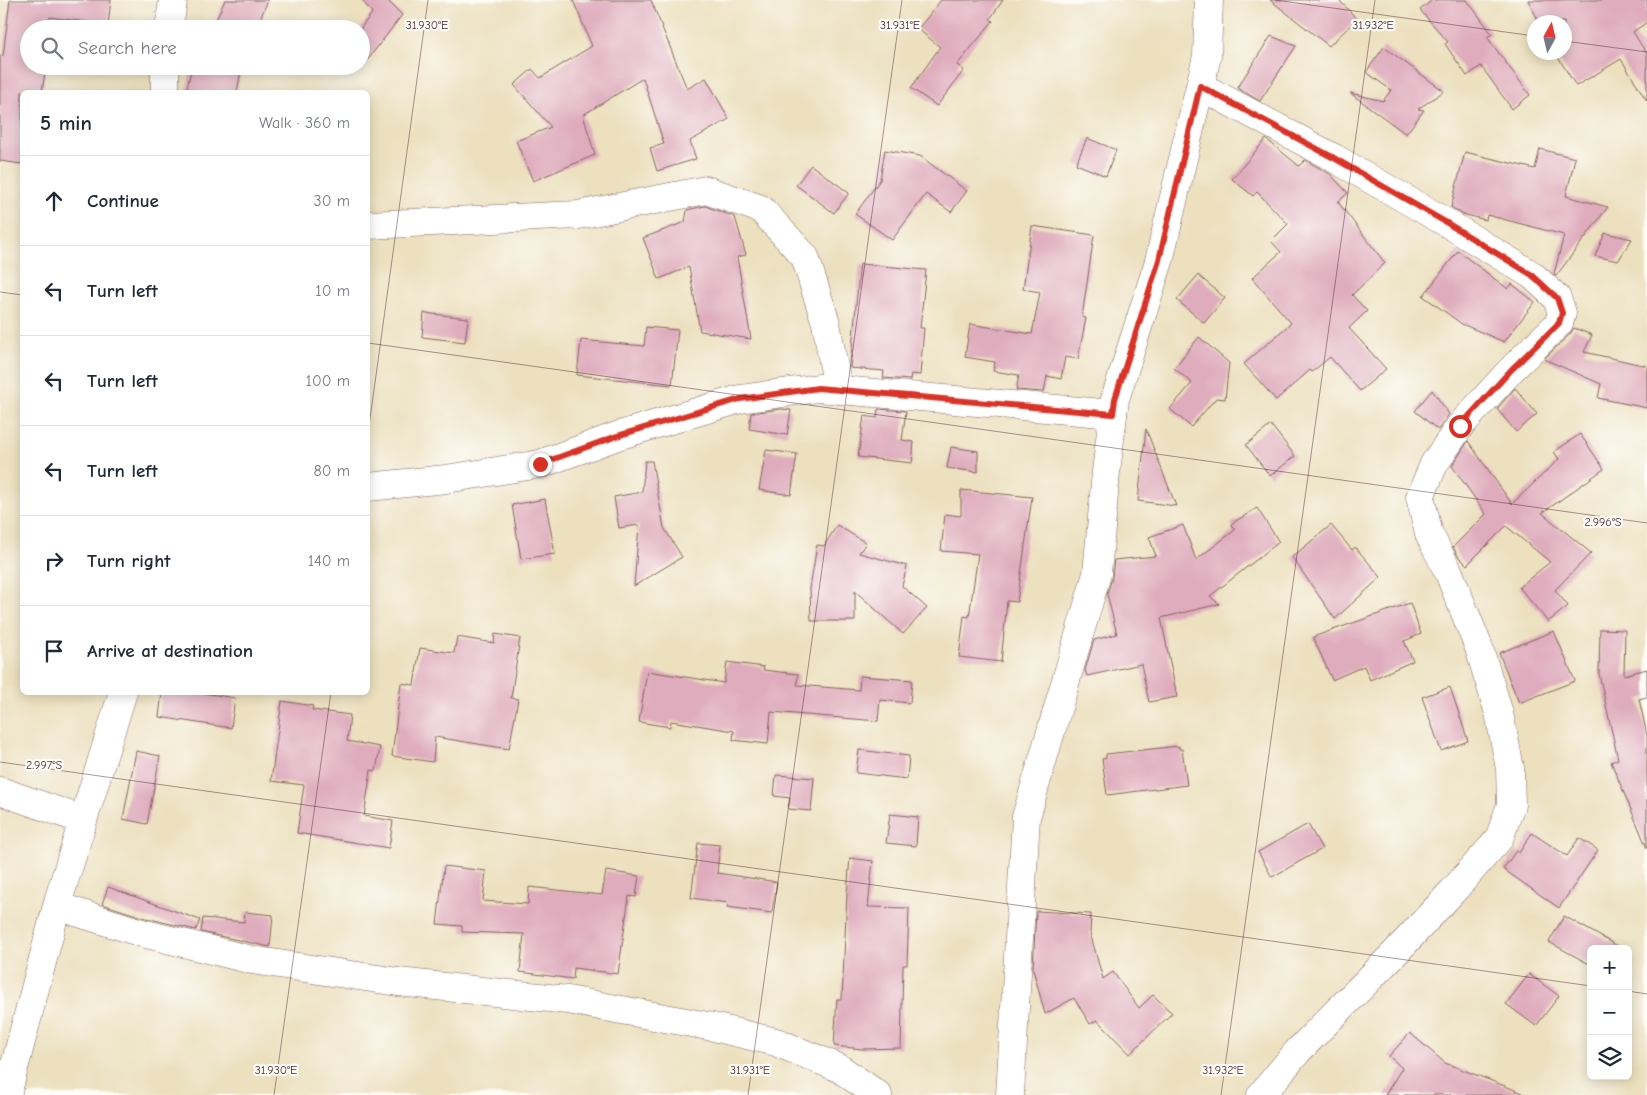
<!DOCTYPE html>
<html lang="en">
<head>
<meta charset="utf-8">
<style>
	body { margin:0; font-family:"Comic Neue",sans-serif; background:#f2f2f3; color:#1f2937 }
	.controls { position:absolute; right:15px; bottom:15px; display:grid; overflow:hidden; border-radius:8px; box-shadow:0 2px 12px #0003 }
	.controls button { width:45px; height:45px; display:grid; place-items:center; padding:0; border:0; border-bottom:1px solid #e0e1e3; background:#fff; color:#1f2937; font:25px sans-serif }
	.compass { position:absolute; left:1527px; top:15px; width:45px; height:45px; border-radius:50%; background:#fff; box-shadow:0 2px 12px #0003; rotate:8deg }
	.stop { position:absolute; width:15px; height:15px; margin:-11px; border:4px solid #d93025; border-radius:50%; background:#fff }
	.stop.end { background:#d93025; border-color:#fff; box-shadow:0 1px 5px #0008 }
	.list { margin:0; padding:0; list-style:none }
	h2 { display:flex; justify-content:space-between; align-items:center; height:65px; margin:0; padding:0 20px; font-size:21px }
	h2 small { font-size:16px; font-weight:400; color:#747a83 }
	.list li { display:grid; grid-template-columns:32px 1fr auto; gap:15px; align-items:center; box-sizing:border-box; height:90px; padding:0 20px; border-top:1px solid #e0e1e3 }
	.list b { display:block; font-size:19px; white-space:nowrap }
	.list em { font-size:16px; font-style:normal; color:#747a83 }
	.icon { flex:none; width:28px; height:28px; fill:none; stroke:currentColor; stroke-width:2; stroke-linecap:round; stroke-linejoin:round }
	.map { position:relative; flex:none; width:1647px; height:1095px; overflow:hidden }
	.search { position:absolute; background:#fff; box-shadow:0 2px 12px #0003; left:20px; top:20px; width:350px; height:55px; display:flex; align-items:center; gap:12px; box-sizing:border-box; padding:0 18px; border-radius:28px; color:#747a83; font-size:19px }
	.panel { position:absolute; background:#fff; box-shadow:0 2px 12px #0003; left:20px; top:90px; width:350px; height:605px; border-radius:8px }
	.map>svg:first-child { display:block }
	.building { fill:#dfacbd }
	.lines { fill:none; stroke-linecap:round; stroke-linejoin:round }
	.street-casing { stroke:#83635f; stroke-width:29 }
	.street { stroke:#fff; stroke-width:28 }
	.route { stroke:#d93025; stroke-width:6 }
	.ticks { fill:none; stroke:#4a1f2b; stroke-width:1; stroke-opacity:0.45 }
	.ticks-label { font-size:12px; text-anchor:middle; fill:#4a1f2b; stroke:#fdfcf7; stroke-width:4.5; stroke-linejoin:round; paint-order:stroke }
</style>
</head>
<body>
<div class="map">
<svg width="1647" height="1095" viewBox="0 0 1647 1095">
	<rect width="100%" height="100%" fill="#fdfcf7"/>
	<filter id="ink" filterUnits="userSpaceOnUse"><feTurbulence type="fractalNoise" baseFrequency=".02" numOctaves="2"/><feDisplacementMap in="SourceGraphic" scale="10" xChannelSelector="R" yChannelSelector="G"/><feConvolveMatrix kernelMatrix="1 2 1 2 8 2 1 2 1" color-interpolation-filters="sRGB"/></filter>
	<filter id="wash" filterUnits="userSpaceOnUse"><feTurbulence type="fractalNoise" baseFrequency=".0096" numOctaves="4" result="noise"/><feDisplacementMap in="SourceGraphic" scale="20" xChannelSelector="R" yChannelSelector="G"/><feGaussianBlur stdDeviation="1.12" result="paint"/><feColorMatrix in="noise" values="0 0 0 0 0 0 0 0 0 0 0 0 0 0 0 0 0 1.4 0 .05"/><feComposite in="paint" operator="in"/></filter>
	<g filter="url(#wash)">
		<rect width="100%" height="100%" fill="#ece0bf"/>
		<g id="blocks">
			<g class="building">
				<path d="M10,0H111L108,25L50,17L48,29H29V66H46L42,92H22V164L0,161V55L3,56Z"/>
				<path d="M225,0H268L256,29H194V26L212,29Z"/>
				<path d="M362,0H387L402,15L362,67L360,66H361V29H360L372,13Z"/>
				<path d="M573,0H651L687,89L706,78L729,119L690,141L696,159L657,171L650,148L664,144L643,78L583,115L595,155L533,181L516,141L551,127L514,85L532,69L540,78L592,46Z"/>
				<path d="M941,0H1003L990,19L993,21L957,65L964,70L937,106L911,88L940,47L918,29Z"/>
				<path d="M1270,0H1339L1357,19L1329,46Z"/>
				<path d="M1432,0H1467L1492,34L1487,37L1530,95L1512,109L1481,66L1467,76L1445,44L1448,42L1420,10Z"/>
				<path d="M1528,0H1647V22L1633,32L1647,54V101L1621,59L1576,86L1556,54L1554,55L1553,52H1564V22H1539Z"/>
				<path d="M1271,36L1296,46L1260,101L1237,88Z"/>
				<path d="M1384,47L1444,91L1418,109L1424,110L1406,134L1350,93L1383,101L1391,90L1366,72Z"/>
				<path d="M192,66H242L237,92H186Z"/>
				<path d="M1087,138L1116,150L1106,176L1076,164Z"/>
				<path d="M1266,139L1299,166L1305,160L1330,174L1348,193L1338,202L1385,263L1352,295L1367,311L1349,328L1386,369L1360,391L1330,357L1312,372L1310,370L1276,400L1244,364L1291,323L1252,278L1281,252L1271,241L1288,224L1257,192L1253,196L1232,179Z"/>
				<path d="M1540,149L1575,158L1566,196L1608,207L1556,276L1554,274L1564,235L1487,215L1486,220L1462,214L1451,207L1465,152L1535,169Z"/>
				<path d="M885,150L920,156L967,191L951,212L926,194L892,240L855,214L880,180Z"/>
				<path d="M811,165L849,193L834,213L796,185Z"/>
				<path d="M705,206L735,217L746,255L737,257L751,339L700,331L689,267L659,279L643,238L685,222L687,210Z"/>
				<path d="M1032,226L1094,235L1082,317L1086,318L1078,359L1065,357L1061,379L1047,376L1044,392L1016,390L1019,375L993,371L995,362L965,357L970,324L1032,334L1040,292L1023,289Z"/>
				<path d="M1605,233L1632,239L1618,261L1595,256Z"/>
				<path d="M1458,251L1508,289L1512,284L1535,302L1504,342L1462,324L1423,296Z"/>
				<path d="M860,264L926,270L920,328H924L920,375L911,374L910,380L883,378L884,371L850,368Z"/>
				<path d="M1198,275L1225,298L1204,323L1177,300Z"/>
				<path d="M424,313L468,318L465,342L422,337Z"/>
				<path d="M646,327L678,330L672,385L577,375L581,340L644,346Z"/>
				<path d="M1574,328L1592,335L1584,352L1647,366V408L1598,398L1601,384L1544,359L1570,334Z"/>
				<path d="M1199,337L1229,363L1225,399L1216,398L1191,427L1170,409L1192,383L1174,368Z"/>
				<path d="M1515,388L1537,414L1516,432L1497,409Z"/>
				<path d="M1432,390L1449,414L1438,430L1415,411Z"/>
				<path d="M781,409L791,410L787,435L749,429L751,413Z"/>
				<path d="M878,409L906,411L902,440L914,442L912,463L858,457L864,416L877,418Z"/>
				<path d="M1271,425L1295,456L1270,476L1246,445Z"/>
				<path d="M1146,429L1176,506L1138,501Z"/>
				<path d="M1580,434L1604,469L1542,513L1591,553L1555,590L1568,606L1548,622L1519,587L1550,562L1506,526L1467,565L1458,556L1453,547L1486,514L1452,466L1468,441L1512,504L1559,459L1554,452Z"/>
				<path d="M951,447L978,451V472L947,468Z"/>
				<path d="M766,450L797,454L791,495L759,490Z"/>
				<path d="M645,461H652L664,528L682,557L634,586L639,525L619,528L614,497L642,492Z"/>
				<path d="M961,490L1032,497L1017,602L1007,601L1001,662L959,657L964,616L969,617L978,554L941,551L945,514L961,516Z"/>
				<path d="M545,499L555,554L521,559L512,505Z"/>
				<path d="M1257,508L1279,542L1210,596L1219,604L1161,618L1177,697L1149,702L1141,664L1087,676L1085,670L1094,640L1117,634L1107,594L1112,578L1114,560L1156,556L1149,537L1183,525L1196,560L1235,530L1231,524Z"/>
				<path d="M837,525L866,543L859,553L907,566L902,586L927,608L903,634L855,591V621H811L810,588L817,545L824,546Z"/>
				<path d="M1331,525L1352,550L1355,547L1381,577L1335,619L1292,557Z"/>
				<path d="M1410,603L1421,634L1404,641L1413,661L1370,680L1364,666L1332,680L1313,637Z"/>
				<path d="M1600,629L1625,630L1624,675L1647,669V697L1639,699L1647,735V848L1611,762L1618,759L1599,674Z"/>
				<path d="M1554,631L1575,681L1519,703L1499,653Z"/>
				<path d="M495,634L520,638L511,698L518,699L509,749L435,737L433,762L392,756L401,683L414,685L420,648L454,653L457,637L494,643Z"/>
				<path d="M727,662L764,667L763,670L798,674L797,685L859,690L860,676L912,680L910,703L880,700L878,721L771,712L768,744L733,740L734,731L671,721L670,727L639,722L647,671L724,683Z"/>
				<path d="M1450,687L1468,741L1441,751L1422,697Z"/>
				<path d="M162,692H196L235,698L231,728L159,717Z"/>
				<path d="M282,701L313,706L312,710L350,715L347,741L380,747L376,771L371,770L364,816L393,821L389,848L297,833L304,785L271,781Z"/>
				<path d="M1179,746V749H1182L1187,785L1107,795L1102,759L1106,758V754Z"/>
				<path d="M859,750L909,756L907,779L856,773Z"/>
				<path d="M136,751L160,756L147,824L123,819Z"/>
				<path d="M776,775L814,778L811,811L788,809L790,798L774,796Z"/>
				<path d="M890,814L918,817L916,846L886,843Z"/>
				<path d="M1308,824L1322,849L1272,877L1258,852Z"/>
				<path d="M1532,833L1567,856L1579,838L1598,850L1559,908L1503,869L1516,851L1519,853Z"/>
				<path d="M698,843L720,845L717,873L777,882L772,913L727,907L728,903L691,898Z"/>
				<path d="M850,858L873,861L868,907L909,908L907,965H903L901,1048L863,1049L834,1046L837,999H842L847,893Z"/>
				<path d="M444,866L486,871L483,901L528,904L529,887L602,895L606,871L639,876L636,897L629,896L618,974L574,968L573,979L520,972L524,934L462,932V926L437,924Z"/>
				<path d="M108,887L200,920L196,930L146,918L102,904Z"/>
				<path d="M1036,911L1091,914L1090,933L1103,979L1113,972L1139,1008L1153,995L1172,1013L1130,1054L1097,1020L1090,1024L1074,998L1045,1014L1033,969Z"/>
				<path d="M245,912L273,915L270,947L201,932L203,918L244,922Z"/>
				<path d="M1564,916L1623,949H1591V965L1549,942Z"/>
				<path d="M1529,974L1559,996L1536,1026L1506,1004Z"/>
				<path d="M1410,1033L1445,1063L1523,1093V1095H1385L1402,1068L1389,1056Z"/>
			</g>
		</g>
	</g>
	<g filter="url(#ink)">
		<use href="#blocks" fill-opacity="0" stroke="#83635f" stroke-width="1"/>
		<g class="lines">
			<g class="street-casing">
				<g id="street">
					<path d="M169,29L173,0"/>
					<path d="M1200,86L1334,158L1447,223L1532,275L1557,298L1562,313L1559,323L1511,370L1460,426L1434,464L1420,497L1429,534L1449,573L1479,648L1499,713L1510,768L1511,805L1499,839L1452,892L1396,952L1298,1051L1261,1095"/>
					<path d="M165,92V66"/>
					<path d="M368,225L578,215L706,190L761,209L805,257L826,323L838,389"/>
					<path d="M368,487L446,479L540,464L617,436L740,399L818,388L1113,414"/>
					<path d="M0,791L83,820"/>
					<path d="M57,906L142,933L252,960L398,982L568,1000L713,1027L776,1042L839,1068L878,1095"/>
					<path d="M7,1095L59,898L123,692"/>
					<path d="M1010,1095L1026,817L1097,574L1106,472L1115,399L1159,261L1207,56L1209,0"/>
				</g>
			</g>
			<use href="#street" class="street"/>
		</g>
	</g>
	<g class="lines" filter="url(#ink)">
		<path class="route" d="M540,464L617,436L740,399L818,388L1113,414L1115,399L1159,260L1200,86L1334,158L1447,223L1532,275L1557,298L1562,313L1559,323L1511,370L1460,426"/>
	</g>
	<path class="ticks" d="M1275,0L1534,36M1564,41L1647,52M0,292L22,295M368,343L1647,523M368,433L428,0M0,762L1591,986M1628,991L1647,994M274,1095L331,692M748,1095L902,0M1221,1095L1375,0"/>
	<g class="ticks-label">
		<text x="427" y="29">31.930°E</text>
		<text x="900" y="29">31.931°E</text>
		<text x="1373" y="29">31.932°E</text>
		<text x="1603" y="526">2.996°S</text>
		<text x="44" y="769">2.997°S</text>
		<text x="276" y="1074">31.930°E</text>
		<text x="750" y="1074">31.931°E</text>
		<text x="1223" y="1074">31.932°E</text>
	</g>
</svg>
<div class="controls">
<button>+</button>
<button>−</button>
<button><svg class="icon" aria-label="layers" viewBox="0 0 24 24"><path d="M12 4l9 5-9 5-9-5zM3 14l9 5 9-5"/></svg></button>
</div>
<svg class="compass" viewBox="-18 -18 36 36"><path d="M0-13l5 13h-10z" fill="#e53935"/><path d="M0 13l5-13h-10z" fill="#747a83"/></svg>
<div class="stop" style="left:1460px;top:426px"></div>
<div class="stop end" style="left:540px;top:464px"></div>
<div class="search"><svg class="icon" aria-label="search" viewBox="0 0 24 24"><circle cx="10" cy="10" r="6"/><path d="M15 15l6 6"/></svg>Search here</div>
<section class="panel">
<h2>5 min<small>Walk · 360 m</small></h2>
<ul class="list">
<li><svg class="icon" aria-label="ahead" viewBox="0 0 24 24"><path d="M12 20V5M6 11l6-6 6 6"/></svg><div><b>Continue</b></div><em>30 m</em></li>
<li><svg class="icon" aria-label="left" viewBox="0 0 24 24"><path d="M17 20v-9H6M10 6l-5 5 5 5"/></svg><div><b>Turn left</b></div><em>10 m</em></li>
<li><svg class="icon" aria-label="left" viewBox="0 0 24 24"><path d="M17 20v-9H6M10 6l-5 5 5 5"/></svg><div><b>Turn left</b></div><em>100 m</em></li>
<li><svg class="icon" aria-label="left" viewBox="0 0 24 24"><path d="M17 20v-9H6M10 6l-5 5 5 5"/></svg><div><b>Turn left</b></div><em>80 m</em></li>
<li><svg class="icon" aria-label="right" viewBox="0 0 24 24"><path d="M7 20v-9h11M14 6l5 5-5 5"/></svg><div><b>Turn right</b></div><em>140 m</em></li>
<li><svg class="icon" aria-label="arrive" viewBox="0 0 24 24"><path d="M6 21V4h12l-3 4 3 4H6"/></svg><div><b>Arrive at destination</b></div></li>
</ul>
</section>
</div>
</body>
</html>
